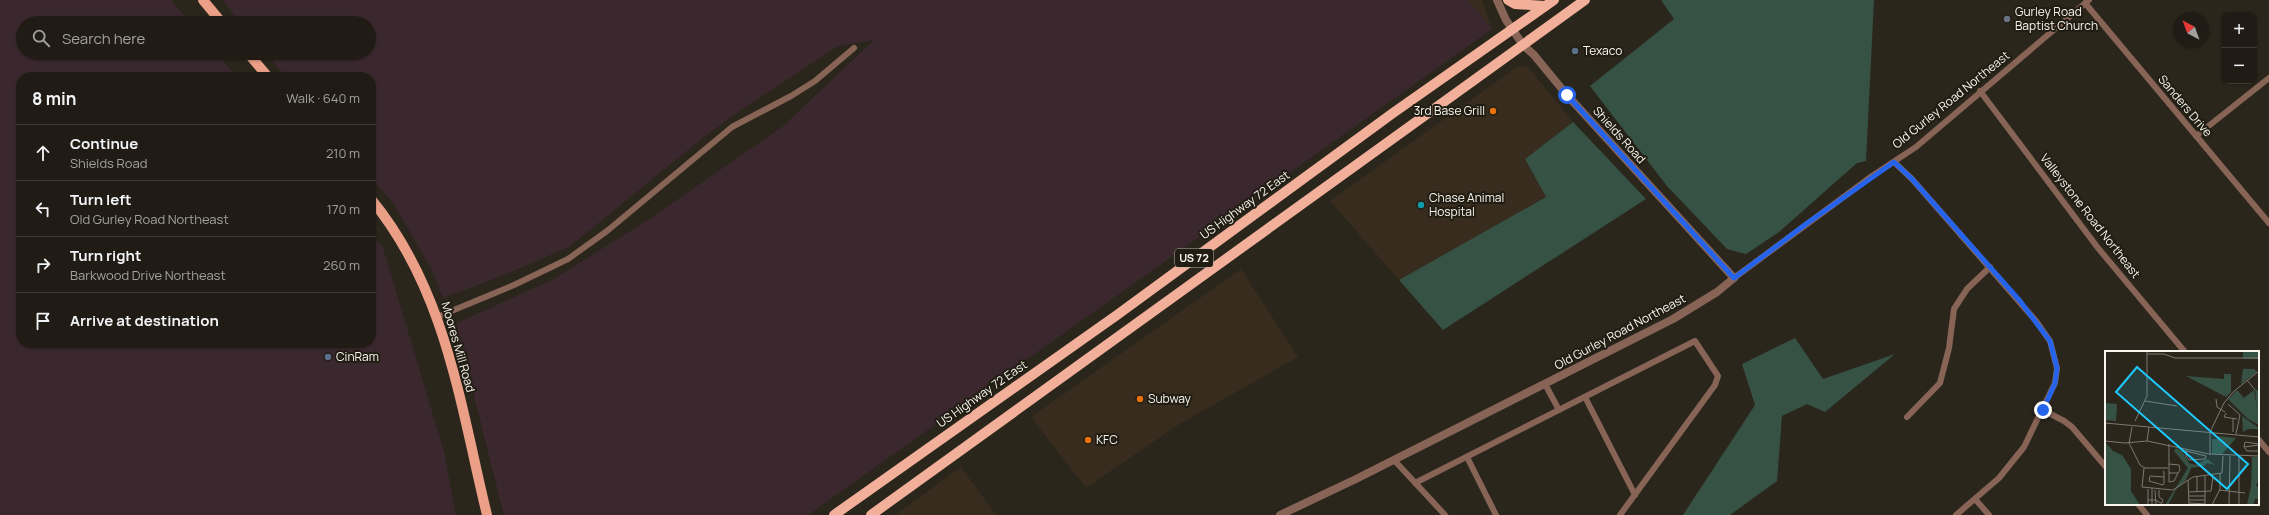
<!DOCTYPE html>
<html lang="en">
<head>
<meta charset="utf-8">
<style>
	body { margin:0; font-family:Manrope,sans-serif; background:#2d2922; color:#f1f3f6 }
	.controls { position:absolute; right:12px; top:12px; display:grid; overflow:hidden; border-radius:8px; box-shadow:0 1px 3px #0004 }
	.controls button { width:36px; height:36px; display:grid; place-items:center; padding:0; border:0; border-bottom:1px solid #3d3a34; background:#201c15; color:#f1f3f6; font:20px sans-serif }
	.compass { position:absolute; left:2173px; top:12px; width:36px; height:36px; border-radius:50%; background:#201c15; box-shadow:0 1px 3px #0004; rotate:319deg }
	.stop { position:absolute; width:12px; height:12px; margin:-9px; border:3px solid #2563eb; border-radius:50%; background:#fff }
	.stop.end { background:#2563eb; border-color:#fff; box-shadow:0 1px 4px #0008 }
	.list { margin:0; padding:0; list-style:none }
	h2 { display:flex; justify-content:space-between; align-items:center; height:52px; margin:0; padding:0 16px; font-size:17px }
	h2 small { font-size:13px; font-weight:400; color:#a2a1a0 }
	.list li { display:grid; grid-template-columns:26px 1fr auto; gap:12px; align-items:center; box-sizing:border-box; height:56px; padding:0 16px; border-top:1px solid #3d3a34 }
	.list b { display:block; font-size:15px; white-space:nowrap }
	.list p { margin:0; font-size:13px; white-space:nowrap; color:#a2a1a0 }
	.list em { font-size:13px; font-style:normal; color:#a2a1a0 }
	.icon { flex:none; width:22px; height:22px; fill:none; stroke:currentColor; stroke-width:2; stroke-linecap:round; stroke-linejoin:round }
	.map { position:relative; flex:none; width:2269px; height:515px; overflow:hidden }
	.search { position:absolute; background:#201c15; box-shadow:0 1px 3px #0004; left:16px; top:16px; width:360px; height:44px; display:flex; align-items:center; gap:10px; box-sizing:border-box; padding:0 14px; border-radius:22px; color:#a2a1a0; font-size:15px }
	.panel { position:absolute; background:#201c15; box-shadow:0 1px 3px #0004; left:16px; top:72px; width:360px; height:276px; border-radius:16px }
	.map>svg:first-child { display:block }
	.commercial { fill:#372c1d }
	.industrial { fill:#3b282f }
	.green { fill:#355244 }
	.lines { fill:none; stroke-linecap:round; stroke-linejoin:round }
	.minor { stroke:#886457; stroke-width:6 }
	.tertiary { stroke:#886457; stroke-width:8 }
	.primary { stroke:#ea9f86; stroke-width:10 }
	.trunk { stroke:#f2b09b; stroke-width:10 }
	.route { stroke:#2563eb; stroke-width:5 }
	.worship-dot { fill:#6b7280; stroke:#211d13; stroke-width:1.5 }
	.service-dot { fill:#5c6f8a; stroke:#211d13; stroke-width:1.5 }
	.food-dot { fill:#e8710a; stroke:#211d13; stroke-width:1.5 }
	.culture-dot { fill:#0f9aa8; stroke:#211d13; stroke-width:1.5 }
	.labels { text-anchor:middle; stroke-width:4; stroke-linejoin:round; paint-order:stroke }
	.shield { fill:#211d13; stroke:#b8b4ac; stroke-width:1 }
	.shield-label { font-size:11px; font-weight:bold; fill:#f8f5ee }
	.poi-label { font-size:12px; fill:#f8f5ee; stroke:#211d13; text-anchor:start }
	.street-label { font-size:12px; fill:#f8f5ee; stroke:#211d13 }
	.inset-road { fill:none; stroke:#7d7970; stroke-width:1 }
	.view { fill:#1ec9fd; fill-opacity:0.15; stroke:#1ec9fd; stroke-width:2 }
	.inset-edge { fill:none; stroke:#f8f5ee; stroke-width:2 }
</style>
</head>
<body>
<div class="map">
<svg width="2269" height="515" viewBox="0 0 2269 515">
	<rect width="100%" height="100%" fill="#2b261c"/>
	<g class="commercial">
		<path d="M1468,0H1482L1492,29Z"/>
		<path d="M1518,66L1528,67L1573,122L1525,159L1546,197L1520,213L1399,280L1330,201Z"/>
		<path d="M1241,269L1298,357L1178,425L1086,488L1031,417Z"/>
		<path d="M961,467L996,515H895Z"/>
	</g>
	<g class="industrial">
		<path d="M0,0H171L191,23H23V53H216L237,77H21V343H371V234L383,248L444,452L456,515H0Z"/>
		<path d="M222,0H1468L1492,29L808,515H504L463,352L453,325L554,279L651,218L782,127L874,40L838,46L744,108L705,136L569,247L499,277L443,298L432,270L395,206L371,177V77H286L266,53H369V23H241Z"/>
	</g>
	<g class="green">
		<path d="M1661,0H1874L1866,161L1857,163L1779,232L1746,254L1727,249L1667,186L1590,86L1674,19Z"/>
		<path d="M1573,122L1646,199L1443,330L1399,280L1546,197L1525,159Z"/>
		<path d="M1795,338L1823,379L1895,354L1825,412L1807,404L1782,416L1777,481L1730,515H1683L1755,405L1742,364Z"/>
	</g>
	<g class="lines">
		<g class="minor">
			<path d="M2085,3L2269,223"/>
			<path d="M1980,91L2098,248L2185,352"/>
			<path d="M2196,136L2269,78"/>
			<path d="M1894,162L1912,179L2036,321L2050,341L2057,368L2055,383L2024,447L1999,478L1956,515"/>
			<path d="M1734,278L1872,176L1916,147L2089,0"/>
			<path d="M437,317L514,285L568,259L607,231L732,127L791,96L815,81L854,48"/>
			<path d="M1545,384L1559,410"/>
			<path d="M1585,397L1635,495"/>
			<path d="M2043,410L2064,421L2072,427L2106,467"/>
			<path d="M1907,417L1940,383L1949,348L1954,309L1967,289L1990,267"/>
			<path d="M2258,439L2269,452"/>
			<path d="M1467,457L1496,515"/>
			<path d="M1394,460L1445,515"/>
			<path d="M1415,483L1695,341L1718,376L1715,385L1620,515"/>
			<path d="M1975,499L1989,515"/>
			<path d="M2138,504L2147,515"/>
		</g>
		<path class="tertiary" d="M1280,515L1356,479L1673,319L1717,292L1734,278L1567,95L1534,55L1523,45L1506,20L1497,0"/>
		<g class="primary">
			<path d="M203,0L222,23"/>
			<path d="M248,53L268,77"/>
			<path d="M371,199C446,290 460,404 487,515"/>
		</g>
		<g class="trunk">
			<path d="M1508,0L1515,4L1545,6"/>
			<path d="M834,515L1117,315L1393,113L1554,0"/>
			<path d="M871,515L1585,0"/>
		</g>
	</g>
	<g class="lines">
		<path class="route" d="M1567,95L1734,278L1806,224L1894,162L1912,179L2020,301L2050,341L2057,368L2055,383L2043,410"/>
	</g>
	<circle class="worship-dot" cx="2007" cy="19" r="4"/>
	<g class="service-dot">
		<circle cx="1575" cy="51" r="4"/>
		<circle cx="328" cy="357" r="4"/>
	</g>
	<g class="food-dot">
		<circle cx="1493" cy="111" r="4"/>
		<circle cx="1140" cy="399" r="4"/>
		<circle cx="1088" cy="440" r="4"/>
	</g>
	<circle class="culture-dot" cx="1421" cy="205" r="4"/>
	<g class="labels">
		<rect class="shield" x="1175" y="249" width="38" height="18" rx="3"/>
		<g class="shield-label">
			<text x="1194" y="262">US 72</text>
		</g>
		<g class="poi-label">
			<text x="2015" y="16">Gurley Road<tspan x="2015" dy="14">Baptist Church</tspan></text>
			<text x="1583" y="55">Texaco</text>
			<text x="1485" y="115" text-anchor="end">3rd Base Grill</text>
			<text x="1429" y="202">Chase Animal<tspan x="1429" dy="14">Hospital</tspan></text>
			<text x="336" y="361">CinRam</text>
			<text x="1148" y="403">Subway</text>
			<text x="1096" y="444">KFC</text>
		</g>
		<g class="street-label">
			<text transform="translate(1951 100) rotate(-39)" y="4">Old Gurley Road Northeast</text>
			<text transform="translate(2185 106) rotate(50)" y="4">Sanders Drive</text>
			<text transform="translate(1619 135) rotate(48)" y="4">Shields Road</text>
			<text transform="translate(1245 205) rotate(-36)" y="4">US Highway 72 East</text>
			<text transform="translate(2090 216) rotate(52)" y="4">Valleystone Road Northeast</text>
			<text transform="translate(1620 332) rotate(-28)" y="4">Old Gurley Road Northeast</text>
			<text transform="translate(458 347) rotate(74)" y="4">Moores Mill Road</text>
			<text transform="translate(982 394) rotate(-35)" y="4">US Highway 72 East</text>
		</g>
	</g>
	<g transform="translate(2105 351)">
		<rect width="154" height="154" fill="#2b261c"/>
		<path d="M138,0H154V8H138ZM138,18H149L152,21L136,33ZM119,23H126V41L121,46L81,25L119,28ZM150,38L154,40V74L143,68L123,48L132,39L139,47L149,39L152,57ZM0,52L12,53L11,70L0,69ZM137,65L154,77V78H143L138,81ZM114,85L131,87L117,103H107V88H113ZM0,91L8,100L17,104L26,118V140L35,154H0ZM71,97L77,100L84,112L90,114L102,108L110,114L102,112L99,115L86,117L81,129L72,137L63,154H60L83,117L69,100ZM147,106H154V128L151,135L154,136V148H150L148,154H142L146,135Z" fill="#355244"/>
		<path class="inset-road" d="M42,3H59L70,7H154M142,29L150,39M111,48L112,56L120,61M40,50L72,55M123,53L135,64L131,83M121,62L119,66L132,68M30,70L42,45V0M0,72L154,86M27,76L24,92L35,114L40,117H63M128,81V68M0,90L20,92L42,90L104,103L154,105M42,90L44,76M64,93V131L69,130L73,122M154,93L140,91L139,96L142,100H154M139,96L154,94M81,98V105L84,109L100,108L101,105L81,100M105,104V81L119,52L128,41L154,20M39,117L37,136L68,139L88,126L117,122L118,105M58,120L59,121V132L58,134L44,130L45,125L59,126M64,122H73L75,119L74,114L64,113M83,129L84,154M47,137V154M43,138V154M50,139L51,154M54,139V146L58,149L56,154M114,139L140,142M84,141L106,140L108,125M92,141V125M84,145H100M43,149H50L56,152M84,149H100M84,152L100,153M100,154V124M107,154L115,138V123M124,154L125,105M134,154V105"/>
		<path class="view" d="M32,16L143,113L122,138L11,41Z"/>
		<rect width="154" height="154" class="inset-edge"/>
	</g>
</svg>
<div class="controls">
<button>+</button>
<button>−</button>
</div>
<svg class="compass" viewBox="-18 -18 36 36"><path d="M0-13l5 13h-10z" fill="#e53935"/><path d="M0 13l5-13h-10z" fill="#a2a1a0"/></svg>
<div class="stop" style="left:1567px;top:95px"></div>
<div class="stop end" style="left:2043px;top:410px"></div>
<div class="search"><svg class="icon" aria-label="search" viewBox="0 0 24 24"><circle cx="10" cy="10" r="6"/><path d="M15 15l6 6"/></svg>Search here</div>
<section class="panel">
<h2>8 min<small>Walk · 640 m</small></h2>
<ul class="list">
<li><svg class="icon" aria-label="ahead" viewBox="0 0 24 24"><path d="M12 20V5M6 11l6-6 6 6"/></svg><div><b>Continue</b><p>Shields Road</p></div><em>210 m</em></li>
<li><svg class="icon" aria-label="left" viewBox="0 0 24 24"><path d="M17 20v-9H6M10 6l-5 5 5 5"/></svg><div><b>Turn left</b><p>Old Gurley Road Northeast</p></div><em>170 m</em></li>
<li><svg class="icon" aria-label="right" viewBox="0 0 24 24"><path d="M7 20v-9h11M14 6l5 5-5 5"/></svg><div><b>Turn right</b><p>Barkwood Drive Northeast</p></div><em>260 m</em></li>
<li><svg class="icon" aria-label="arrive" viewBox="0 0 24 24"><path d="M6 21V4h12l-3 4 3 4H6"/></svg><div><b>Arrive at destination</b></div></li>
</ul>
</section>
</div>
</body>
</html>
